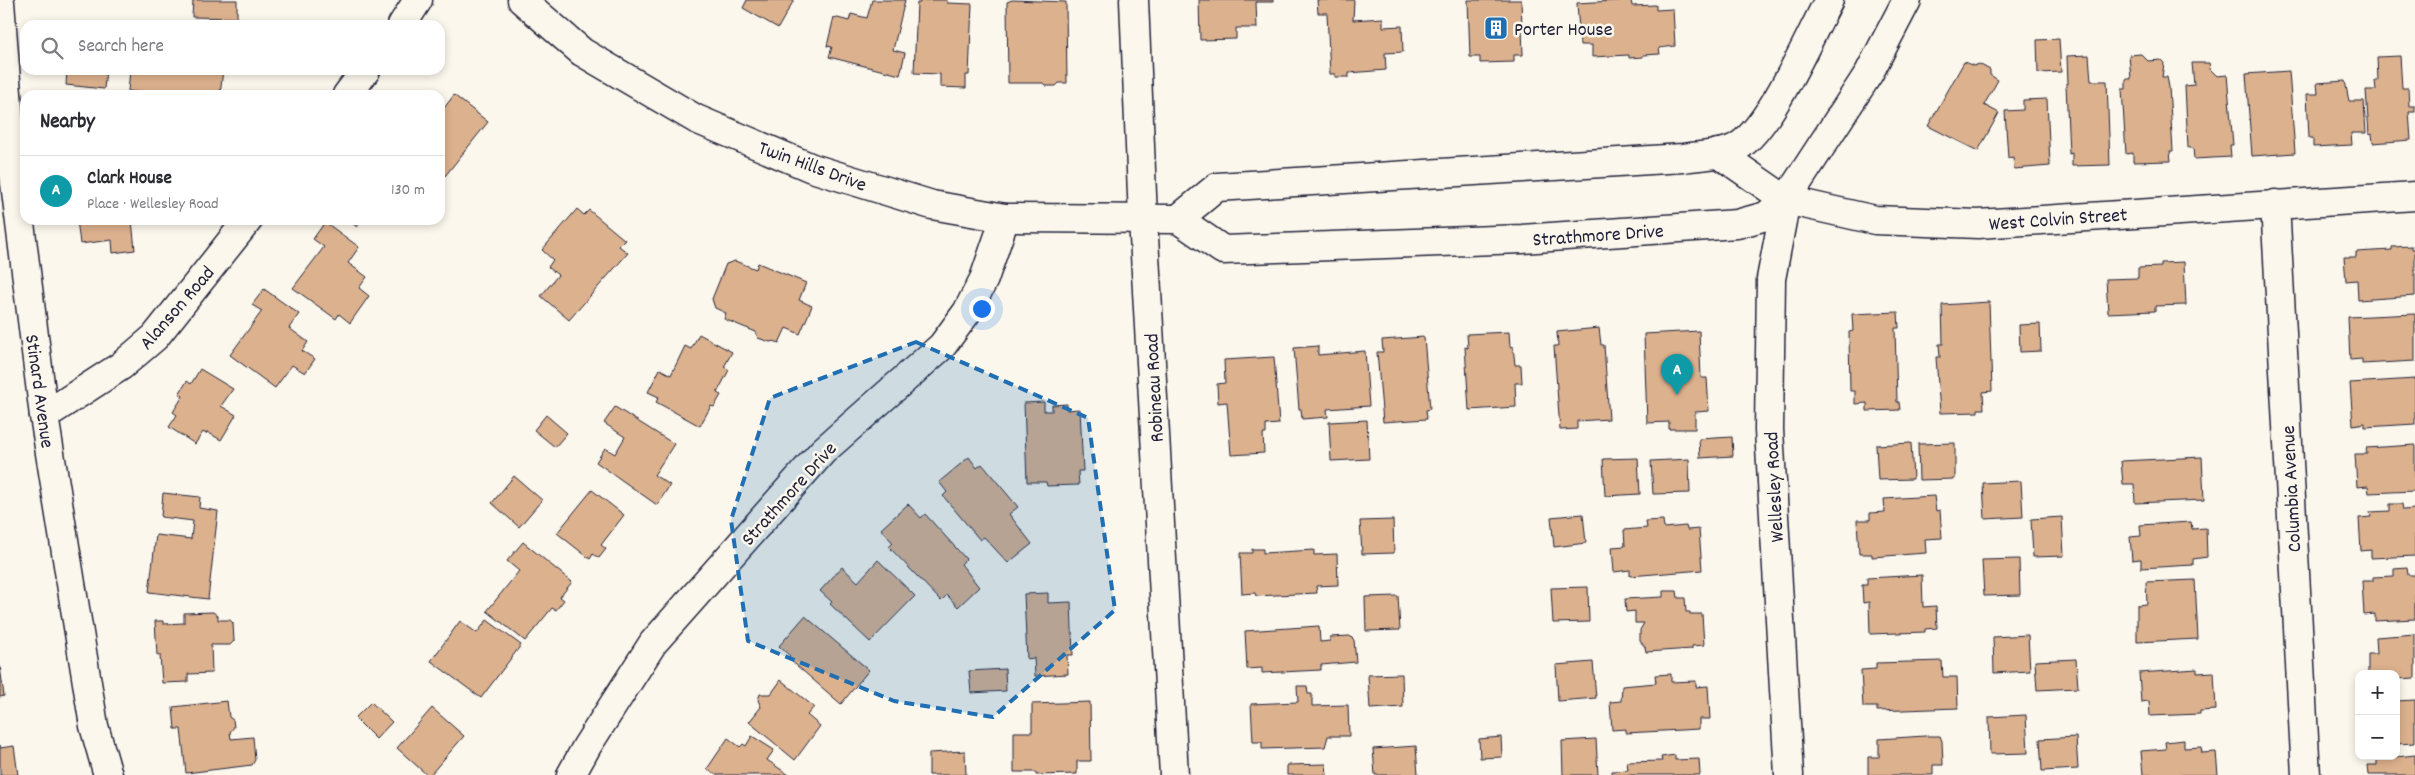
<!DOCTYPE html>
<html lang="en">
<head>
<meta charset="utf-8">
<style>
	body { margin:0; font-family:Dekko,sans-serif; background:#f7f7f7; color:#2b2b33 }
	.controls { position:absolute; right:15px; bottom:15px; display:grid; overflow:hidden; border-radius:10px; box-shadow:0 2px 8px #0003 }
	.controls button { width:45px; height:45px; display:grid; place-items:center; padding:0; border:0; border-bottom:1px solid #e1e1e2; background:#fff; color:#2b2b33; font:25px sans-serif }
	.you { position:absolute; left:981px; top:308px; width:18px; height:18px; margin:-12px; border:4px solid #fff; border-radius:50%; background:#1a73e8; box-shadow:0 0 0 8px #1a73e833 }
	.badge { display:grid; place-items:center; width:32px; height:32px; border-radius:50%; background:#1f6fb2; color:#fff; font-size:16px; font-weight:700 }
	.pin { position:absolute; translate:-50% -41px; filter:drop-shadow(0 1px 2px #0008) }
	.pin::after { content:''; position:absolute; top:26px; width:18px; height:15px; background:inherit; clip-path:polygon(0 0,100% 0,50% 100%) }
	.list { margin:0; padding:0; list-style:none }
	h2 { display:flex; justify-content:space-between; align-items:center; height:65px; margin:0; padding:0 20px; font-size:21px }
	h2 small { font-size:16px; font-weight:400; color:#7c7c81 }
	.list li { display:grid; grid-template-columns:32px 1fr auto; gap:15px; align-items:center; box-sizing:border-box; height:70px; padding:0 20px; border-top:1px solid #e1e1e2 }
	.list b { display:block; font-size:19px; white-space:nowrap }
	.list p { margin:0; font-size:16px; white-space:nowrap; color:#7c7c81 }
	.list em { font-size:16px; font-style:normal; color:#7c7c81 }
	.icon { flex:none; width:28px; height:28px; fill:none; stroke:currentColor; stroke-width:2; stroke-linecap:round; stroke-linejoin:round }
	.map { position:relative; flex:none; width:2415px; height:775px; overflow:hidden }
	.search { position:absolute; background:#fff; box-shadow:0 2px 8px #0003; left:20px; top:20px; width:425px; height:55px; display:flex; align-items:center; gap:12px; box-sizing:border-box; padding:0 18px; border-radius:15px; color:#7c7c81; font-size:19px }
	.panel { position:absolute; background:#fff; box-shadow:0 2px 8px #0003; left:20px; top:90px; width:425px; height:135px; border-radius:15px }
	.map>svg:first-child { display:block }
	.building { fill:#dcb18d; stroke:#22223b }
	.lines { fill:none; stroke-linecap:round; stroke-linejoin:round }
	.minor-casing { stroke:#22223b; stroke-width:31 }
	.minor { stroke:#fbf7ec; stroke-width:28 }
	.marked { fill:#1f6fb2; fill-opacity:0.2; stroke:#1f6fb2; stroke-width:4; stroke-dasharray:10 6; stroke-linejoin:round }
	.labels { text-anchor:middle; stroke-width:5; stroke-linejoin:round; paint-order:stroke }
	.poi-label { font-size:20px; fill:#22223b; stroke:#fbf7ec; text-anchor:start }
	.street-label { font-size:20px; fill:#22223b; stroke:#fbf7ec }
</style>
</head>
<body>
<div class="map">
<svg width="2415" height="775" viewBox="0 0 2415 775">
	<rect width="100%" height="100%" fill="#fbf7ec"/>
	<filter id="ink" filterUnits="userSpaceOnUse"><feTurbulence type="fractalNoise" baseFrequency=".02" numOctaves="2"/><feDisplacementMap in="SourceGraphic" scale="10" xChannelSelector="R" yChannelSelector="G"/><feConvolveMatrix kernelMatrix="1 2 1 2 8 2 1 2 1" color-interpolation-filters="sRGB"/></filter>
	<g filter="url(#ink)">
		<g class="building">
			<path d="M193,0H237V18L192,17Z"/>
			<path d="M747,0H794L778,28L743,8Z"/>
			<path d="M872,0H905L893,50L905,53L900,75L829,57L832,47L827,46L834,17L849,21L851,14L867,18Z"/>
			<path d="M920,0H947V3L972,4L969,75H966V88L940,87V74L914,73L917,3H920Z"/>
			<path d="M1012,0L1066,2L1067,83H1059L1056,86H1046L1043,83H1008L1007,2Z"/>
			<path d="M1199,0H1273V2H1256L1257,28H1236V39L1200,40Z"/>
			<path d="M1317,0H1354L1353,20L1383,18V27L1402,26L1403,52L1385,53L1386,70L1349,73V77H1335V74H1330L1327,13H1318Z"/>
			<path d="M1468,0H1521L1523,55H1514V62L1480,63V57H1470Z"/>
			<path d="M1631,0L1632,6L1656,5V10L1673,9L1675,46L1659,48L1660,54L1643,55V57L1629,58V55L1592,57V45H1580L1577,3Z"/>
			<path d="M2059,39L2061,72L2038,73L2037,40Z"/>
			<path d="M2141,54L2148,61L2161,60L2164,63L2162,77H2167L2169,87L2173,151H2170L2171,161L2133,162V153L2126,154L2122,89H2126V79H2131L2129,55Z"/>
			<path d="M2089,55L2091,81H2107L2110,165L2072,166V153L2069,154L2066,84H2068L2067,56Z"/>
			<path d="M2400,56L2402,88H2408L2409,106H2415V112H2409L2411,140L2373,143L2372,134L2369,135L2366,90H2376L2375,81H2378L2377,57Z"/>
			<path d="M1964,62L1974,66L1979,64L1990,70V75L1998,80L1984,105L1999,113L1978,151L1928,126Z"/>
			<path d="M2192,63H2209L2210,69L2217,76L2227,75L2233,145H2230L2231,157L2194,159L2193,148H2188L2185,86L2194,85Z"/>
			<path d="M67,70H106L104,89L66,85Z"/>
			<path d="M130,70H223L220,95H162L128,91Z"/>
			<path d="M2289,71L2295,153L2252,156L2246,74Z"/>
			<path d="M2345,81L2349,101H2364L2366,133H2351L2352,145L2313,147V138H2309L2307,94H2318L2317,83Z"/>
			<path d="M454,95L488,122L445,176L443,173L440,176V106L444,108Z"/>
			<path d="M2047,99L2050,166L2014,169L2013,157L2008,158L2005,111L2023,110V100Z"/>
			<path d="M577,209L584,215L589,210L625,240L619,246L628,253L569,320L541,296L558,275L548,267L553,260L542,250Z"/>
			<path d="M77,220H132L135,250L113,253L112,240L80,244Z"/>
			<path d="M348,220H362L357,227Z"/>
			<path d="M325,222L359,247L348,263L367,277L359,288L369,296L350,323L339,314L336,319L293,288L324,247L313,239Z"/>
			<path d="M2412,246V249H2415V296L2358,300L2357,280L2346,281L2344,257H2356V252L2392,250V247Z"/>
			<path d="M735,261L756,269L758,263L806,283L799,300L812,306L800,334L786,328L779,343L774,341L770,342L758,338L756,332L724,319L726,313L715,308L712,299L726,264Z"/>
			<path d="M2184,262L2186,305L2155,306V311L2108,313L2106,279L2138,278V268L2161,267V263Z"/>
			<path d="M264,289L299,314L289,328L308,342L302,351L315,359L305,373L292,365L275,388L230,355L262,311L252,305Z"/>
			<path d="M1989,302L1992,391L1983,392L1984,409H1978V412L1940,413L1936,357H1940L1939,344H1943L1942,305Z"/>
			<path d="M1898,312L1899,328H1895L1897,402H1899L1900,410L1867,411V403L1855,404V391H1850L1849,332L1853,331L1852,314Z"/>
			<path d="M2415,314V361L2362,364V359L2350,360L2348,317Z"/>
			<path d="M2040,324L2041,351L2020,352L2019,325Z"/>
			<path d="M1599,328L1601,345H1604L1609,419L1577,421V429L1560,430L1554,346H1558L1557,332Z"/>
			<path d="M1699,331L1701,378H1707L1709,411L1695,412V429H1669V422L1647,423L1644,334Z"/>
			<path d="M1509,332L1510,347L1513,346L1515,365H1521L1522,383H1515L1516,407L1469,410L1465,347L1468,348L1467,334Z"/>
			<path d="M699,334L732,352L724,367L729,370L717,393L721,395L714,407L711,406L700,426L656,402L659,397L648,392L660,369L671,375L685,346L691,349Z"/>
			<path d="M1424,337L1430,409L1426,410L1427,419L1383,422L1377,352H1383L1382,340Z"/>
			<path d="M1318,346V355L1365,351L1369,406L1327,409L1328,417L1302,419L1301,409H1299L1294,348Z"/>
			<path d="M1274,357L1279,424L1266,425V434H1263L1264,453L1231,455L1227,402L1218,403L1217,384L1225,383L1224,360Z"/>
			<path d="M200,369L233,389L221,406L236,415L221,440L207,432L206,434L203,432L195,444L169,427L177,415L173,412L183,396L179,394L187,381L191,384Z"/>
			<path d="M2415,379V424L2365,427V423L2353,425L2350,383Z"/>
			<path d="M1044,402V411H1052V405L1067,404V410L1080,409L1083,471H1078L1079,485L1047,486L1046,482H1027L1024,403Z"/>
			<path d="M615,407L674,444L654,475L670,485L657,505L596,462L605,448L615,454L625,437L604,423Z"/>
			<path d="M546,415L567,433L555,447L534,430Z"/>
			<path d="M1367,420L1369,459L1331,461L1329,422Z"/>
			<path d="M1732,437L1733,456L1700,458L1699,439Z"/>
			<path d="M1911,443L1913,479L1878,480L1876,445Z"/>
			<path d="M1955,443V479L1919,480L1918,444Z"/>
			<path d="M2415,445V491L2369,493L2368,486L2357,487L2355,454H2367L2366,448Z"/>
			<path d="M969,457L977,468L982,464L1018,507L1009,514L1032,544L1008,563L984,537L980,540L943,496L947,492L939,482Z"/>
			<path d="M2202,457L2204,500L2135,503L2134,484H2123L2121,461Z"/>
			<path d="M1638,458L1640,494L1605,496L1603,459Z"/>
			<path d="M1689,459L1690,493L1653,494L1651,461Z"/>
			<path d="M514,476L542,500L519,527L492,503Z"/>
			<path d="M2021,481L2023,517L1985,519L1983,483Z"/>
			<path d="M592,490L624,515L601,545L606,549L599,558L593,554L590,559L557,533Z"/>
			<path d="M163,493L200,497L199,508L218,511L208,599L149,592L156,535L191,539L193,521L161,517Z"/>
			<path d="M1934,496L1936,511L1940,510L1942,538L1925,539L1926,553L1872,557V554H1859L1857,520H1870V513L1885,512L1884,499Z"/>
			<path d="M908,504L921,518L925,514L966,559L961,564L979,587L958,607L947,595L941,601L889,547L893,543L881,529Z"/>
			<path d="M2390,504H2402L2403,510L2415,509V556L2371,558V550L2361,551L2359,518L2371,517L2370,512L2390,511Z"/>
			<path d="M1583,514L1586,543L1554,547L1551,517Z"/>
			<path d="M2062,517L2064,556L2033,557L2031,519Z"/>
			<path d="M1393,520L1394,553L1362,554L1360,521Z"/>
			<path d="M1663,520L1664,528L1686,526L1687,530L1699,529L1702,570L1630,576V570L1614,572L1612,547L1625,546L1624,530L1647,528L1646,521Z"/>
			<path d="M2191,522L2192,529L2206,528L2207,557L2193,559V565L2141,568V559L2132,560L2130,537L2141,536L2140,525Z"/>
			<path d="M523,542L572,582L560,597L564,600L556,610L552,608L525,641L487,611L519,571L507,561Z"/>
			<path d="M1252,549H1263V553L1314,550V555L1337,554L1338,585L1316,586L1317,593L1256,596L1255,593L1242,594L1240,553H1252Z"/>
			<path d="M2019,559L2020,595L1984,596L1982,560Z"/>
			<path d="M878,560L915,596L870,642L830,604L832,602L820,591L842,567L858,582Z"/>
			<path d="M2407,568L2408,575H2415V619L2375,621V614L2364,615L2362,581H2373V577L2394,576V569Z"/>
			<path d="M1922,575L1923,607L1936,606L1937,628L1925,629V632L1870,634L1869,602L1863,603L1862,585H1867V578Z"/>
			<path d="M2195,580L2198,639L2137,642V605L2147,604L2146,582Z"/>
			<path d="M1588,587L1589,622L1553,623L1551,588Z"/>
			<path d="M1663,591H1677L1678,598H1685L1686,612H1690V614H1702L1704,645L1692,646V649L1646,652L1645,647L1640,641V630L1644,623H1635V611L1626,612L1625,599L1663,597Z"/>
			<path d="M1048,593V603L1071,602L1073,655H1067L1068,674L1035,676L1034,658L1027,659L1024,594Z"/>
			<path d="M1398,596L1400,630L1366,631L1365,597Z"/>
			<path d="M213,612L218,616V620H230L233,623L234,641L230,645H211L212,673L188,674V682L162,683L160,655H157L155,621H163V624L184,623V613Z"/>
			<path d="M805,616L869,670L841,704L788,658L790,656L779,646Z"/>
			<path d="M487,620L521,645L481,698L431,661L460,621L477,633Z"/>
			<path d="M1319,626L1320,642L1330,641V637L1350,636L1354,640L1356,662L1321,665V670L1262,673V668L1247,669L1245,631Z"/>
			<path d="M2415,634V678L2396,679V674H2368V654H2377L2376,637Z"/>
			<path d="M2028,635L2030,671L1994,673L1993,637Z"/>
			<path d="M2076,659L2078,688L2037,690L2035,661Z"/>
			<path d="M1942,661L1943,677H1957L1958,708L1877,711V707H1863L1861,670L1876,669V663Z"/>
			<path d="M1593,662L1596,698L1558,701L1556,665Z"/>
			<path d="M0,666L4,696L0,697Z"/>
			<path d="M1005,669L1006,691L971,693L969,671Z"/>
			<path d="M2197,669V673L2214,672L2216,710L2200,711V714L2150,716L2149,701L2141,702L2139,673Z"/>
			<path d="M1402,674L1403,707L1370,709L1368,675Z"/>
			<path d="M1671,674V682L1696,681V687L1708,686L1710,719H1699V729L1626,733V729L1612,730L1610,702L1621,701L1622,686L1656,683L1655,675Z"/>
			<path d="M781,680L814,707L807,715L820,726L795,760L749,722L761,707L758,700L760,694H771Z"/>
			<path d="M1297,686H1307L1308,694H1312V706L1348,705L1349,736H1328L1325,747L1262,749V742H1253L1251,704L1298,702Z"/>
			<path d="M2415,700V743L2396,744V701Z"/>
			<path d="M227,701L229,717L233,720L234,727L230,732L231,739L253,737L255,760L252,765L186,773L181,729H175L173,707Z"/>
			<path d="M371,702L392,722L376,739L355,718Z"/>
			<path d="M1090,702L1091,761H1077V774L1036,775V772H1014V732H1032V704Z"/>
			<path d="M432,708L464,736L430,775H427L397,748Z"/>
			<path d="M2026,715L2028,753L1990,754L1989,717Z"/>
			<path d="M752,736L774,750L767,760L789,775H716L707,769L728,738L740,747L743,744L746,746Z"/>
			<path d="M1925,736H1940L1942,741L1943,765H1933V775H1868V757H1879V739Z"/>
			<path d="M1501,737L1502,757L1480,758L1479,739Z"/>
			<path d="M2076,737L2078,769L2042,771L2040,739Z"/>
			<path d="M1596,739L1598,775H1563L1562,741Z"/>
			<path d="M2184,740V748L2201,747L2202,753L2216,752L2218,775H2143L2141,751L2166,749L2165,742Z"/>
			<path d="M0,745V748L14,746L18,775H0Z"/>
			<path d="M1416,746L1418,775H1375L1373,749Z"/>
			<path d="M965,751L966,775H929V753Z"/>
			<path d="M1675,755V760L1699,759L1700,775H1612V771L1628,770L1627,762L1662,761L1661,757Z"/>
			<path d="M2415,755V775H2369L2368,765H2377V759Z"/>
			<path d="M1326,764L1327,775H1287V765Z"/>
		</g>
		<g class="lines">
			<g class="minor-casing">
				<g id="minor">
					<path d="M522,0L582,52L696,119L812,168L932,205L1005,218L1178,219L1223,250L1522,239L1737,224L1766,216L1786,200L1869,73L1907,0"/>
					<path d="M1134,0L1143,219L1174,775"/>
					<path d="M0,2L12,159L44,416L94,726L108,775"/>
					<path d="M402,25L418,0"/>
					<path d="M347,95L366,70"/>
					<path d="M1718,153L1786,200L1875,220L1978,224L2415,196"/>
					<path d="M1786,200L1771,279L1769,430L1789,775"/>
					<path d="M2275,204L2306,775"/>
					<path d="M1178,219L1217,187L1683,158C1700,155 1724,156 1739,146C1772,124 1809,37 1829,0"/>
					<path d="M44,416L121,366L155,337L248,220"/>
					<path d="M571,775L587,746L653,643L823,451L942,346L967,312L984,279L1005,218"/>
				</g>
			</g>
			<use href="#minor" class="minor"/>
		</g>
	</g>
	<path class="marked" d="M916,342L1088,418L1115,610L993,717L894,701L748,641L731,520L770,398Z"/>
	<defs>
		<g id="building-square" transform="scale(1.25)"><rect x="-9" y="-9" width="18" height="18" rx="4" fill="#1f6fb2" stroke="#fbf7ec"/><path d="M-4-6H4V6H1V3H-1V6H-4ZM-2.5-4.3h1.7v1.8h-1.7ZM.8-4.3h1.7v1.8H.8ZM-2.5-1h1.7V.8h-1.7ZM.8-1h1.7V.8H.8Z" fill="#fff"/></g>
	</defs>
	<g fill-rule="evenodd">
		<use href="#building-square" x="1496" y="28"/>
	</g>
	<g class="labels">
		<g class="poi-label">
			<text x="1514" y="35">Porter House</text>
		</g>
		<g class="street-label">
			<text transform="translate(813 165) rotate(20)" y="7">Twin Hills Drive</text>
			<text transform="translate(2058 218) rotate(-4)" y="7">West Colvin Street</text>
			<text transform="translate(1598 234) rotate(-4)" y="7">Strathmore Drive</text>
			<text transform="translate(176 307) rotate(-49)" y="7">Alanson Road</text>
			<text transform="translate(1153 388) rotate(-93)" y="7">Robineau Road</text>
			<text transform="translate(41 391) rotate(82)" y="7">Stinard Avenue</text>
			<text transform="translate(1773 487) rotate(-93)" y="7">Wellesley Road</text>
			<text transform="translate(2290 489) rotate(-93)" y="7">Columbia Avenue</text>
			<text transform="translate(788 493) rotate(-48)" y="7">Strathmore Drive</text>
		</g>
	</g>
</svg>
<div class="controls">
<button>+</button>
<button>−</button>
</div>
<div class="you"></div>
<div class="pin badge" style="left:1677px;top:395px;background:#0f9aa8">A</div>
<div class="search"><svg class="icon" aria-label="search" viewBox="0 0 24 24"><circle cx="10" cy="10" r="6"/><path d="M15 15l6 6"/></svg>Search here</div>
<section class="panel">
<h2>Nearby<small></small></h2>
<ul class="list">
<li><span class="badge" style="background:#0f9aa8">A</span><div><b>Clark House</b><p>Place · Wellesley Road</p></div><em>130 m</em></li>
</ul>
</section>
</div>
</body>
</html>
